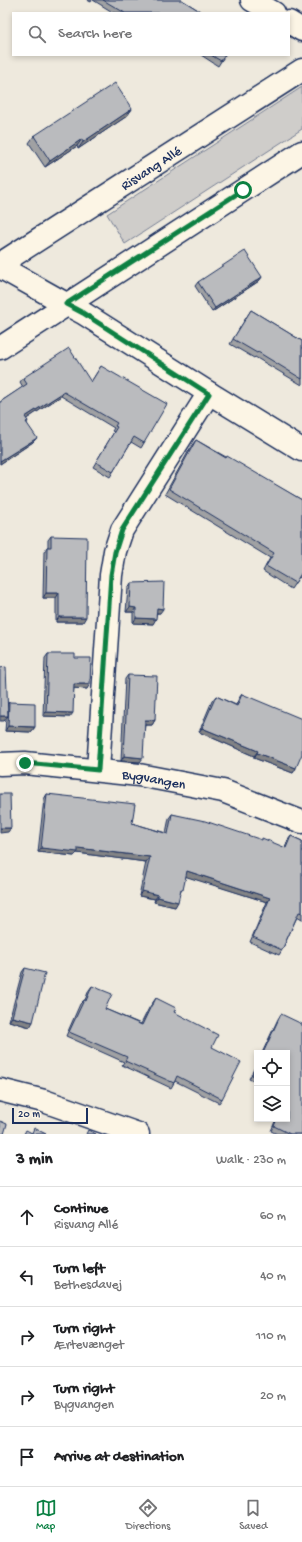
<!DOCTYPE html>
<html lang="en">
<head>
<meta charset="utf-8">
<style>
	body { margin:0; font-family:"Gochi Hand",sans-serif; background:#f6f6f6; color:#202124 }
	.controls { position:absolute; right:12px; bottom:12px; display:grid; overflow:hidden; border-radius:0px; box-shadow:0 2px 6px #0003 }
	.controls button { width:36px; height:36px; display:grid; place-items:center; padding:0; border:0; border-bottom:1px solid #e0e0e0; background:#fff; color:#202124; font:20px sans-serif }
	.scale { position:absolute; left:12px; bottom:10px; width:76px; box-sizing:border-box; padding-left:4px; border:2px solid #1b2f5e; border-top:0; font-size:11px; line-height:14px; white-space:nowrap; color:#1b2f5e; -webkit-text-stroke:3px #fcf5e5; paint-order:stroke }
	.stop { position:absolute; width:12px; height:12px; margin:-9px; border:3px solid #0b8043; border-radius:50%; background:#fff }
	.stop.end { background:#0b8043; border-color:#fff; box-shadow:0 1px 4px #0008 }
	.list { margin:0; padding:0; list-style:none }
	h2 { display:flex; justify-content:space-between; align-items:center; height:52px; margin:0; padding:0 16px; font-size:17px }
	h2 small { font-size:13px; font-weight:400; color:#757577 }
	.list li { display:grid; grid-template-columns:26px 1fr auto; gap:12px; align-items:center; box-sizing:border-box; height:60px; padding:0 16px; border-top:1px solid #e0e0e0 }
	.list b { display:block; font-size:15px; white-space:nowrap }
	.list p { margin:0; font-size:13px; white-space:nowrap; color:#757577 }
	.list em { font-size:13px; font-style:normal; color:#757577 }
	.icon { flex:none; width:22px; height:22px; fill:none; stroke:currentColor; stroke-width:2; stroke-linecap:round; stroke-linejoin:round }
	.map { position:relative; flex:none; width:302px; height:1134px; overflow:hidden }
	.search { position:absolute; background:#fff; box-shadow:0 2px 6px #0003; left:12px; right:12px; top:12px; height:44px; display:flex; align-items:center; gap:10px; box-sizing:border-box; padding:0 14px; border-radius:0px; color:#757577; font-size:15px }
	.sheet { height:352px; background:#fff }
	nav { display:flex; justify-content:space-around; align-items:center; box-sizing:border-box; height:56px; border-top:1px solid #e0e0e0; background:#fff; font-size:11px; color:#757577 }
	nav a { display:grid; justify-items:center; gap:2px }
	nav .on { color:#0b8043 }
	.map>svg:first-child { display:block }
	.green { fill:#cfcdca; stroke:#757e94 }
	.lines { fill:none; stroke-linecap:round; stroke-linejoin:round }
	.street-casing { stroke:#1b2f5e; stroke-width:25 }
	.secondary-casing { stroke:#1b2f5e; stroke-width:25 }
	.street { stroke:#fcf5e5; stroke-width:22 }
	.secondary { stroke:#fcf5e5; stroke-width:22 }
	.wall { fill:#a0a1a3; stroke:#1b2f5e }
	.shaded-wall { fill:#828385; stroke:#1b2f5e }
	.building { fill:#babbbe; stroke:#1b2f5e }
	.route { stroke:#0b8043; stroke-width:5 }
	.labels { text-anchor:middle; stroke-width:3.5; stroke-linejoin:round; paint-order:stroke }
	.street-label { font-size:14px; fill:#1b2f5e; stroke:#fcf5e5 }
</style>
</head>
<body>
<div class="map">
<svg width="302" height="1134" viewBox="0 0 302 1134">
	<rect width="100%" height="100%" fill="#eee9dd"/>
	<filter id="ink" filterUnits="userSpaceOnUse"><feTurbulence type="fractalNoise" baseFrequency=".025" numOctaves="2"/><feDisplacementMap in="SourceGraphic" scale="8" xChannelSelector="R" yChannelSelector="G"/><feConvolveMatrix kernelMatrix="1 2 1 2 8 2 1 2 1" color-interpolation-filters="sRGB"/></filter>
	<g filter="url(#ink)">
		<path class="green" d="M302,87V129L125,244L107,214Z"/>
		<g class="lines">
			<g class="street-casing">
				<g id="street">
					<path d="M252,0L274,13"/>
					<path d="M289,22L302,30"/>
					<path d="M0,267L66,304"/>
					<path id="s1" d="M0,764L25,763L139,775L223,791L302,822"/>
					<path d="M98,770L111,575L115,551L122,530L209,393"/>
					<path d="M0,1090L44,1101L138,1134"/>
				</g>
			</g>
			<g class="secondary-casing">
				<g id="secondary">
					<path id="s2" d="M0,264L302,70"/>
					<path d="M66,304L83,313L209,393L302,450"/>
					<path d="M0,348L302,152"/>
				</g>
			</g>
			<use href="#street" class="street"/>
			<use href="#secondary" class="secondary"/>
		</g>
		<g class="wall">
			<path d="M87,0H92L91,2Z"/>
			<path d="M93,0H182L203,13H114Z"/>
			<path d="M201,55H225L218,66Z"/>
			<path d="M132,109L127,116L78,149L77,146L45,167L29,143L34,136Z"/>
			<path d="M262,277L259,281L212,312L195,286L198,282Z"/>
			<path d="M251,310L302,341V385L255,357L254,358L230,344Z"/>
			<path d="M101,366L144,443L141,448L131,442L110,477L93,467L114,432L112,431L114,428L61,396L26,419L28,421L27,423L33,442L0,464V402L23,387L20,382L23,378L91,382Z"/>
			<path d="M196,440L226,457L302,500V579L299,577L291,589L263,571L270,558L165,494L192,445Z"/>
			<path d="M51,536L83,622H56V598H43L44,552L47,547H48V540Z"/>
			<path d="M131,583L160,613H157L153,624L133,623V612H126L128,588Z"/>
			<path d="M48,654L75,658L87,689L74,688L70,717L43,716L45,658Z"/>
			<path d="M128,675L155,720L152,725H145L140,762L121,761L125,679Z"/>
			<path d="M242,694L296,768L293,773L254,758V756L199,732L212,701L216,696L236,705L239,698Z"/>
			<path d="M9,702L35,727L31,732L5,731L6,719L4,721L7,705Z"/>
			<path d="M47,794L132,823L166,833L169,818L172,814L285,848L288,840L291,836L302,841V920L297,917L282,950L279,955L250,942L267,902L186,876L175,907L154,902L155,899L139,896L146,862L77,853L74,856L38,852L44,799Z"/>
			<path d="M25,968L30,1027L9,1021L22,972Z"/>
			<path d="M92,986L105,1009L141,1024L149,1008L156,998L174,1012L212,1047L222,1099L219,1103L175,1081L171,1088L122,1065L124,1062L66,1036L80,1004L84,1000H85L89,990Z"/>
			<path d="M281,1014L302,1134H277L271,1131L276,1119H287V1053H262L278,1019Z"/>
			<path d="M257,1063V1083L249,1079Z"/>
		</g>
		<g class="shaded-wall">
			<path d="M132,109L127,116L78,149L83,142Z"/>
			<path d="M82,139L77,146L45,167L50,161Z"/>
			<path d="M262,277L259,281L212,312L215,308Z"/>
			<path d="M64,392L61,396L22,422L25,417Z"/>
			<path d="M37,438L33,442L0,464V461Z"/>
			<path d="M46,593H59L56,598H43Z"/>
			<path d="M130,607L136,608L133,612H126Z"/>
			<path d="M157,608L163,609L160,613H154Z"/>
			<path d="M59,617H86L83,622H56Z"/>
			<path d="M136,618L156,619L153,624L133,623Z"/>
			<path d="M74,684H90L87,689L71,688Z"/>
			<path d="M46,712L73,713L70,717L43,716Z"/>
			<path d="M0,716H8L4,721H0Z"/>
			<path d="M145,720H155L152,725H142Z"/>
			<path d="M8,726L35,727L31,732L5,731Z"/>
			<path d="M202,728L258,751L254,756L199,732Z"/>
			<path d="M257,753L296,768L293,773L254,758Z"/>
			<path d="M124,756L143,758L140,762L121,761Z"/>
			<path d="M0,828H11L8,832L0,833Z"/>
			<path d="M41,848H78L150,857L146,862L77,853L74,856L38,852Z"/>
			<path d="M187,871L270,898L267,902L184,876Z"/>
			<path d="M142,891L158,895L155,899L139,896Z"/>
			<path d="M158,897L178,902L175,907L154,902Z"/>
			<path d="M12,1017L33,1022L30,1027L9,1021Z"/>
		</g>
		<g class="building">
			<path d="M103,0H182L203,13H125Z"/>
			<path d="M211,55H225L221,61Z"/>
			<path d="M115,83L132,109L83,142L82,139L50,161L34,136Z"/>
			<path d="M245,251L262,277L215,308L198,282Z"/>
			<path d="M251,310L302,341V379L258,352L257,353L233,339Z"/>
			<path d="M69,348L91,382L101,366L167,404L144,443L134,437L113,472L96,462L117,427L115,426L117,423L64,392L25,417L28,421L26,422L37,438L0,461V402L27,384L23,378Z"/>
			<path d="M196,440L226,458L227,456L302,500V572L295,583L266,566L274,553L169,489Z"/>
			<path d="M51,536L87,537L86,617H59V593H46L47,547H51Z"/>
			<path d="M164,582L163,609L157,608L156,619L136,618V608L130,607L131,583Z"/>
			<path d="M48,654H75V658H91L90,684H74L73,713L46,712Z"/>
			<path d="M6,667L8,716H0V668Z"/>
			<path d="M128,675L157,676L155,720H145L143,758L124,756Z"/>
			<path d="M242,694L302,719V754L296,768L257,753L258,751L202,728L216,696L237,706Z"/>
			<path d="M9,702L35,703V727L8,726Z"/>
			<path d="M0,794H10L11,828H0Z"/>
			<path d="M47,794L135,804L132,823L168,834L172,814L205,821L262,840V838L286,848L291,836L302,841V913L299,912L282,950L253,937L270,898L187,871L183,890L181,889L178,902L158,897V895L142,891L150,857L78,848V852L41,848Z"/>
			<path d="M25,968L45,973L33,1022L12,1017Z"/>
			<path d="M92,986L112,994L105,1009L142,1025L152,1004H153L156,998L176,1008L174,1012L218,1035L212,1047L241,1062L222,1099L177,1076L174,1083L125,1061L127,1057L69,1032L84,1000L86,1001Z"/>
			<path d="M281,1014L302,1024V1134H290L274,1126L277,1119H287V1098L289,1093L287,1092V1053H263Z"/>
			<path d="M257,1065V1077L252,1075Z"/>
			<path d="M0,1121L7,1124L4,1134H0Z"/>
			<path d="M34,1128L46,1134H24L26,1130L32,1133Z"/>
			<path d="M88,1130L96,1134H86Z"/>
		</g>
	</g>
	<g class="lines" filter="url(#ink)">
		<path class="route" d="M25,763L98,770L111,575L115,552L122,530L209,394L83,313L66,304L243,190"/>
	</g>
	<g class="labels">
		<g class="street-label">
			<text dy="5" stroke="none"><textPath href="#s2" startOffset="179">Risvang Allé</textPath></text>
			<text dy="5" stroke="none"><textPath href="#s1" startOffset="155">Bygvangen</textPath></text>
		</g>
	</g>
</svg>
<div class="controls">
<button><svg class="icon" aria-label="locate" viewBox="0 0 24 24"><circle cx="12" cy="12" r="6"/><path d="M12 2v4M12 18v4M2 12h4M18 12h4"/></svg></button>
<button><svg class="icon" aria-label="layers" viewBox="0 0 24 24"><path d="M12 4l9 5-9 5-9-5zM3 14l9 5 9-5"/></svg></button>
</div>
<div class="scale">20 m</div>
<div class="stop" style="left:243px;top:190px"></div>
<div class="stop end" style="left:25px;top:763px"></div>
<div class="search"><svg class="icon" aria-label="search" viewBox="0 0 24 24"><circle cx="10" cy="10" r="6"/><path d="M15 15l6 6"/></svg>Search here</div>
</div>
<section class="sheet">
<h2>3 min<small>Walk · 230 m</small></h2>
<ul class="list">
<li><svg class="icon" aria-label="ahead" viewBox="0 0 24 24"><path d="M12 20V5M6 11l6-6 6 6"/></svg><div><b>Continue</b><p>Risvang Allé</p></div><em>60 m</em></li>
<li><svg class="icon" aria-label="left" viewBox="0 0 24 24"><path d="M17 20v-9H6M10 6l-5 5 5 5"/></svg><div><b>Turn left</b><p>Bethesdavej</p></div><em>40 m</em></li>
<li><svg class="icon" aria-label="right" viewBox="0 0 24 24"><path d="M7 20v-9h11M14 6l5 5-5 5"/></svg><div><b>Turn right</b><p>Ærtevænget</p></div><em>110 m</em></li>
<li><svg class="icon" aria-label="right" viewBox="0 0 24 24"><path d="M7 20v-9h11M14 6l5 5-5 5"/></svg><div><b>Turn right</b><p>Bygvangen</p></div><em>20 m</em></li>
<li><svg class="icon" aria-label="arrive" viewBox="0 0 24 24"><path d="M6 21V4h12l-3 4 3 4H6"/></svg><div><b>Arrive at destination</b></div></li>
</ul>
</section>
<nav>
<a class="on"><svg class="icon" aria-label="map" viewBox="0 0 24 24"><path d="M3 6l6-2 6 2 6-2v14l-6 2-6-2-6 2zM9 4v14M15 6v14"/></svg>Map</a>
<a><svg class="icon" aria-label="directions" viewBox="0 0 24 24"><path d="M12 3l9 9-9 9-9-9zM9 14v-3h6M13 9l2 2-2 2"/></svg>Directions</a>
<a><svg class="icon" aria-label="saved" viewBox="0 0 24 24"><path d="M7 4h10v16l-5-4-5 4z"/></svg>Saved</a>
</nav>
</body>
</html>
